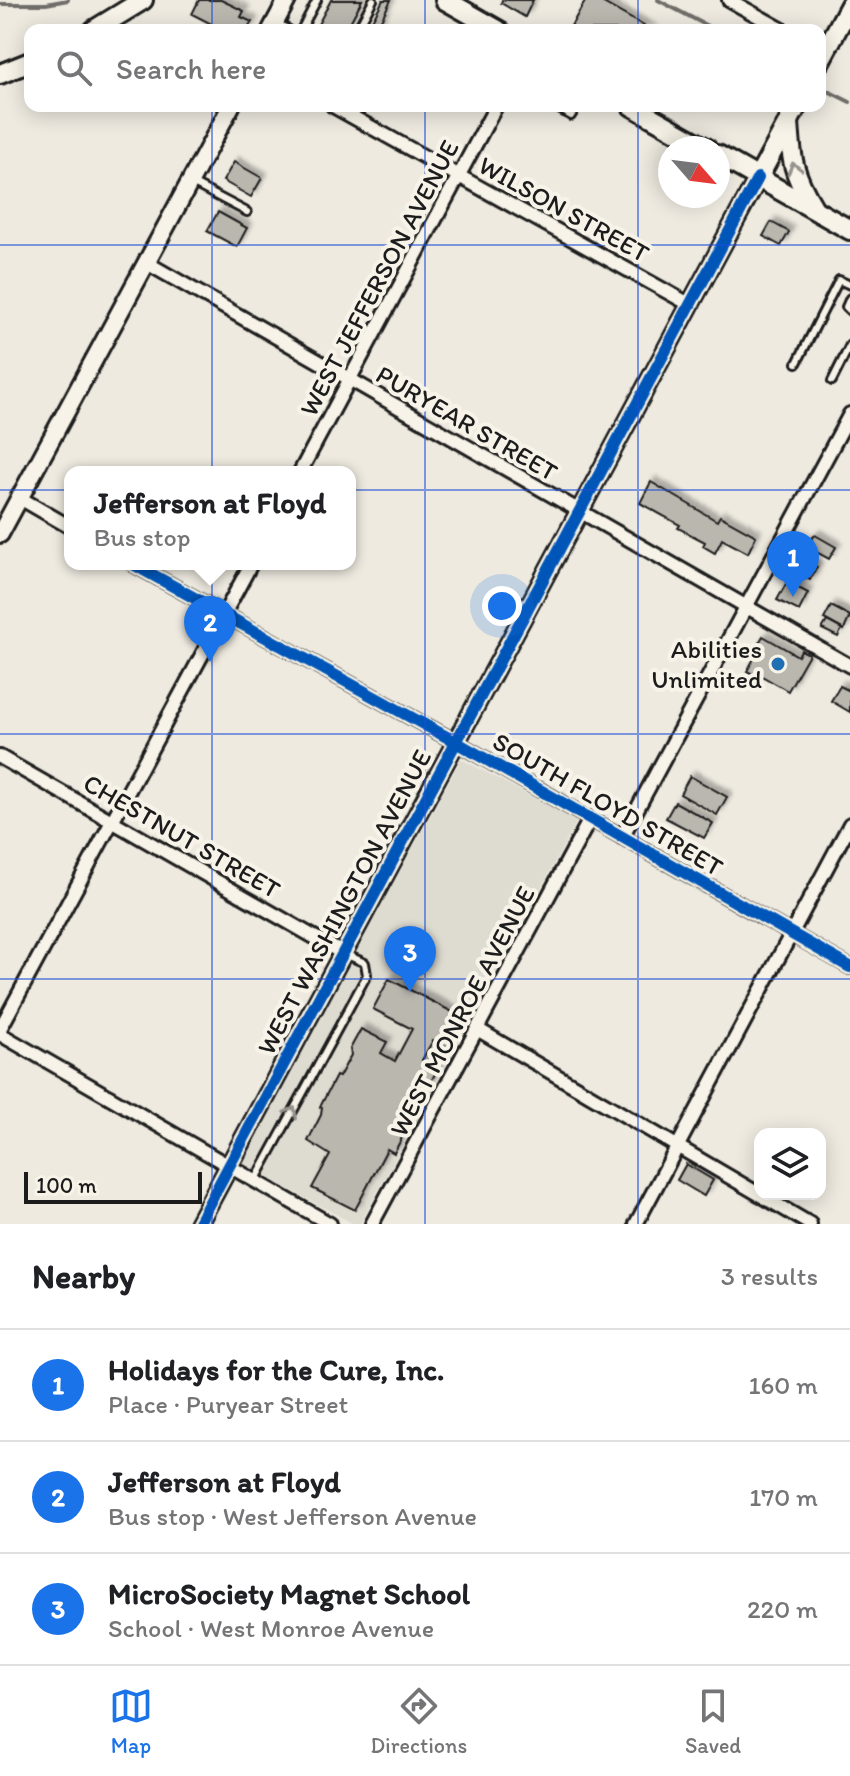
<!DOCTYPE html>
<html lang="en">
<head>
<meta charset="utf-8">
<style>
	body { margin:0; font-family:Itim,sans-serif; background:#f6f6f6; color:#202124 }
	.controls { position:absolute; right:24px; bottom:24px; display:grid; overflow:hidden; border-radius:16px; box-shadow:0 4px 20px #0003 }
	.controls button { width:72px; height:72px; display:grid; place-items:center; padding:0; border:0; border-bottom:2px solid #e0e0e0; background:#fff; color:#202124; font:40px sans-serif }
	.compass { position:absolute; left:658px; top:136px; width:72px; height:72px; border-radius:50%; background:#fff; box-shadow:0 4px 20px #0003; rotate:118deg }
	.scale { position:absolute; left:24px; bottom:20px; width:178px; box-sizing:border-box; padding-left:8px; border:4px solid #1c1c1c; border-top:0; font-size:22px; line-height:28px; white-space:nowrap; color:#1c1c1c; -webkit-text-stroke:6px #f7f3e8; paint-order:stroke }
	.you { position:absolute; left:502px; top:606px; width:28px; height:28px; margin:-20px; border:6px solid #fff; border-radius:50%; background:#1a73e8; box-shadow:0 0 0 12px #1a73e833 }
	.badge { display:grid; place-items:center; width:52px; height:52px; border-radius:50%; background:#1a73e8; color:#fff; font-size:26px; font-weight:700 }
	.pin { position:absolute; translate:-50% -66px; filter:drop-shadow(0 2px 4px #0008) }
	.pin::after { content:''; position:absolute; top:42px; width:28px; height:24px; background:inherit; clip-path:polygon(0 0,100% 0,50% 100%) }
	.popup { position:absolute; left:64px; top:466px; width:292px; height:104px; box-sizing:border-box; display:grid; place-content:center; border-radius:16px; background:#fff; filter:drop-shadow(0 2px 6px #0005); font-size:26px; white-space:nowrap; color:#757577 }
	.popup b { font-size:30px; color:#202124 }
	.popup::after { content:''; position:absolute; left:50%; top:100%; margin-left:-16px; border:16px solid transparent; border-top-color:#fff }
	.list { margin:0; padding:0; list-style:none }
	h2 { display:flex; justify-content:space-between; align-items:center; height:104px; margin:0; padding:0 32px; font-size:34px }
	h2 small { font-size:26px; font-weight:400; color:#757577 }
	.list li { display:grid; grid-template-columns:52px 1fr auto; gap:24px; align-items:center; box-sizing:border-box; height:112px; padding:0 32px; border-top:2px solid #e0e0e0 }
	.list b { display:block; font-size:30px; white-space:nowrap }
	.list p { margin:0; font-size:26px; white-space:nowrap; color:#757577 }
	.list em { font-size:26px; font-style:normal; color:#757577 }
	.icon { flex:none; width:44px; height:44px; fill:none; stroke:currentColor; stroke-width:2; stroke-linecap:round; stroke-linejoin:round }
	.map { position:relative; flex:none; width:850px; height:1224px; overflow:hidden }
	.search { position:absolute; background:#fff; box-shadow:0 4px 20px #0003; left:24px; right:24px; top:24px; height:88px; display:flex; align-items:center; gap:20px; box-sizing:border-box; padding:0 28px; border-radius:16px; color:#757577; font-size:30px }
	.sheet { height:440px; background:#fff }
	nav { display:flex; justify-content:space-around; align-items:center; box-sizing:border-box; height:112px; border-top:2px solid #e0e0e0; background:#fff; font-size:22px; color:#757577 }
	nav a { display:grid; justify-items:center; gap:4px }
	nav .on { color:#1a73e8 }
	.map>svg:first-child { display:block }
	.built { fill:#dedbd1 }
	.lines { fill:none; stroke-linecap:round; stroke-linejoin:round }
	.stream { stroke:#6f6d69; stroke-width:4 }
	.building { fill:#bab7af; stroke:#1c1c1c; stroke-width:2; filter:url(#shadow) }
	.service-casing { stroke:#1c1c1c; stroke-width:12 }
	.minor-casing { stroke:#1c1c1c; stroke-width:18 }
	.tertiary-casing { stroke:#1c1c1c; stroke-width:22 }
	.secondary-casing { stroke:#1c1c1c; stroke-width:24 }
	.service { stroke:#f7f3e8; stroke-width:6 }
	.minor { stroke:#f7f3e8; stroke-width:12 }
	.tertiary { stroke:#f7f3e8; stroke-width:16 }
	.secondary { stroke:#f7f3e8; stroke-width:18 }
	.cycleway-casing { stroke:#f7f3e8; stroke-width:17 }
	.cycleway { stroke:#0057b8; stroke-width:12 }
	.oneway { stroke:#94928c }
	.grid { fill:none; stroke:#1d4ed8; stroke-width:2; stroke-opacity:0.55 }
	.poi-dot { fill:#1f6fb2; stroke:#f7f3e8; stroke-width:3 }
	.labels { text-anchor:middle; stroke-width:8; stroke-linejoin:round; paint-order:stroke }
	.street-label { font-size:26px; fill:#1c1c1c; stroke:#f7f3e8 }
	.poi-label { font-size:26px; fill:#1c1c1c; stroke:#f7f3e8; text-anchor:end }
</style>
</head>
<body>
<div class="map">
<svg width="850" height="1224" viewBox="0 0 850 1224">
	<defs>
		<filter id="shadow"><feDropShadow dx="5" dy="-5" stdDeviation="2" flood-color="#0004"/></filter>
	</defs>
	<rect width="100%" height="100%" fill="#eeeae0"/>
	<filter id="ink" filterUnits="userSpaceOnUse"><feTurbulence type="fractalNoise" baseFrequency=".0125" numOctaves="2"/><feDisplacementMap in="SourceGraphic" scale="16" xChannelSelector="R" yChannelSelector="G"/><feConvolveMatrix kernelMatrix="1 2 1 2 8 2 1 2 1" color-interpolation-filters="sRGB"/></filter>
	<g filter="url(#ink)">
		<path class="built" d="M461,759L577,821L360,1224H354L242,1164Z"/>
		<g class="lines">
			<g class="stream">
				<path d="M658,0L715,30"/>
				<path d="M0,4H46L68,0"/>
				<path d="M820,87L850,102"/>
			</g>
		</g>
		<g class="building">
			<path d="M199,0H221L244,11L241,17L252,22L247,30H223L192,14Z"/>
			<path d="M331,0H362L346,30H315Z"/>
			<path d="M383,0H391L376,30H367Z"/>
			<path d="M502,0H533L525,17L501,3Z"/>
			<path d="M586,0H598L651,30H578L571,26Z"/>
			<path d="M234,162L262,178L251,197L223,181Z"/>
			<path d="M218,212L247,228L237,247L207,231Z"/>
			<path d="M771,222L789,232L781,246L763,236Z"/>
			<path d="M651,482L717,521L720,516L756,536L748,553L722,539L715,553L703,546L705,542L678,528L680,525L640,503Z"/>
			<path d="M815,535L836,547L829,559L805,546Z"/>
			<path d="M801,559L817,567L810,580L794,572Z"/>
			<path d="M787,582L808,593L799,611L777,600Z"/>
			<path d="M831,606L850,616L844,630L824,619Z"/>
			<path d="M827,621L842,629L838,637L822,629Z"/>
			<path d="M763,636L798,656L801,650L809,654L788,691L760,675L758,677L747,671L760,648L757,646Z"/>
			<path d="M840,686L850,691V712L831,701Z"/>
			<path d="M690,776L727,797L717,815L680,794Z"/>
			<path d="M675,802L713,823L704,838L666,818Z"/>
			<path d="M389,979L464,1018L449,1048L433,1040L422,1060L438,1068L394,1153L387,1149L355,1210L312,1188L330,1155L308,1141L321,1115L322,1108L320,1107L336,1076L339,1077L351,1055L350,1049L361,1029L387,1042L381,1053L395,1061L412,1029L373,1009Z"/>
			<path d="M686,1164L713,1180L704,1196L677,1180Z"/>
		</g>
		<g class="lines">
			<g class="service-casing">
				<g id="service">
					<path d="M275,22L289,30"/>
					<path d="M301,30L317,0"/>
					<path d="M357,30L373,0"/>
					<path d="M556,107L571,116L577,106"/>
					<path d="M190,182L247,212"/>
					<path d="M850,298L846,307L850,311"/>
					<path d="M797,363L839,280L850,285"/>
					<path d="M832,381L850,345"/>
					<path d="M255,1181L367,975L365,963L345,954"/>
				</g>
			</g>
			<g class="minor-casing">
				<g id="minor">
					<path d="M729,0L783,30"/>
					<path d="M333,106L689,304"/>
					<path d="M147,263L850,666"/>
					<path d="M300,472L496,106"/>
					<path d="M20,498L70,527"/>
					<path d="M133,564L454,741L850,967"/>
					<path d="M0,757L342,953"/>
					<path d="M622,837L850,414"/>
					<path d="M0,1029L251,564"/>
					<path d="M477,1029L810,1224"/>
					<path d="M0,1034L330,1224"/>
					<path d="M372,1224L590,819"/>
					<path d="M636,1224L850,824"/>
				</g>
			</g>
			<g class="tertiary-casing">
				<g id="tertiary">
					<path d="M271,30L287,0"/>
					<path d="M0,534L231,106"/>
					<path d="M198,1224L758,178"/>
				</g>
			</g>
			<g class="secondary-casing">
				<g id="secondary">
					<path d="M445,0L498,30"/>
					<path d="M94,30L143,0"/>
					<path d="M820,61L850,5"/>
					<path d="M0,74L30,62"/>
					<path d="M632,106L706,148"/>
					<path d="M789,121C791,159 793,174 813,207"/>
					<path d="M718,155L850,230"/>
					<path d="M758,178L797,106"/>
				</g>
			</g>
			<use href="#service" class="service"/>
			<use href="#minor" class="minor"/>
			<use href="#tertiary" class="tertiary"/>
			<use href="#secondary" class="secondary"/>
			<g class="cycleway-casing">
				<g id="cycleway">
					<path d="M133,564L454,741L850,967"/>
					<path d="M198,1224L758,178"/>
				</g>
			</g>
			<use href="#cycleway" class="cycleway"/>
		</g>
		<defs><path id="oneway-chevron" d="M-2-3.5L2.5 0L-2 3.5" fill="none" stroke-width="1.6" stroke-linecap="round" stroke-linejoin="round" transform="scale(2)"/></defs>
		<g class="oneway">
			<use href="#oneway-chevron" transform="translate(794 168) rotate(-105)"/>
			<use href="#oneway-chevron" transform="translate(292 1112) rotate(-62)"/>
		</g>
	</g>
	<path class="grid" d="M212,0V30M425,0V30M638,0V30M212,106V1224M425,106V1224M638,106V1224M0,245H850M0,490H850M0,734H850M0,979H850"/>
	<circle class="poi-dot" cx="778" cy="664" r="8"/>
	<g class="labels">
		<g class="street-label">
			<text transform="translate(564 209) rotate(29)" y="9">WILSON STREET</text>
			<text transform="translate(379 278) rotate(-62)" y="9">WEST JEFFERSON AVENUE</text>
			<text transform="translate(467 423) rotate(30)" y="9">PURYEAR STREET</text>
			<text transform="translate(608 804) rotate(30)" y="9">SOUTH FLOYD STREET</text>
			<text transform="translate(182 836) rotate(30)" y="9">CHESTNUT STREET</text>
			<text transform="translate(344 902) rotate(-62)" y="9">WEST WASHINGTON AVENUE</text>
			<text transform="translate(462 1011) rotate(-62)" y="9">WEST MONROE AVENUE</text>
		</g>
		<g class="poi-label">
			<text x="762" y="658">Abilities<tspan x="762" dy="30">Unlimited</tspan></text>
		</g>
	</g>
</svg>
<div class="controls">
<button><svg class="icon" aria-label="layers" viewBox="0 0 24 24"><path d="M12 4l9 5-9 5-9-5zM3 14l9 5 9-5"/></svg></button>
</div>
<svg class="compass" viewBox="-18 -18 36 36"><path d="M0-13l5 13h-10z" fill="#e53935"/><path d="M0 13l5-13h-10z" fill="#757577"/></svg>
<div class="scale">100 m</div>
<div class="you"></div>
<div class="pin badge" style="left:793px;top:597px">1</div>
<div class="pin badge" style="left:210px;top:662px">2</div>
<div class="popup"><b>Jefferson at Floyd</b>Bus stop</div>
<div class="pin badge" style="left:410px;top:992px">3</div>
<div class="search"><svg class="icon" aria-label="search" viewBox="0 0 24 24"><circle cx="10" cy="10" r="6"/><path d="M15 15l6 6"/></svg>Search here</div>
</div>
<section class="sheet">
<h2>Nearby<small>3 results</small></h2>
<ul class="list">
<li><span class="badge">1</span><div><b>Holidays for the Cure, Inc.</b><p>Place · Puryear Street</p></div><em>160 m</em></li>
<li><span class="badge">2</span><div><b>Jefferson at Floyd</b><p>Bus stop · West Jefferson Avenue</p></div><em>170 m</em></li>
<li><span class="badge">3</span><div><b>MicroSociety Magnet School</b><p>School · West Monroe Avenue</p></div><em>220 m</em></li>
</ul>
</section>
<nav>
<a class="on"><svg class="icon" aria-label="map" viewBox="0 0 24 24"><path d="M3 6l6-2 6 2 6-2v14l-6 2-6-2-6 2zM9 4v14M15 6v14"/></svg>Map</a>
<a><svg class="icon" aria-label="directions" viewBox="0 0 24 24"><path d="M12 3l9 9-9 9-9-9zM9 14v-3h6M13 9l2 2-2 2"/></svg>Directions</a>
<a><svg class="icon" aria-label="saved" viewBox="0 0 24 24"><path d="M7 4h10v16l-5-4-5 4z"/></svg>Saved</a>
</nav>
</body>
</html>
